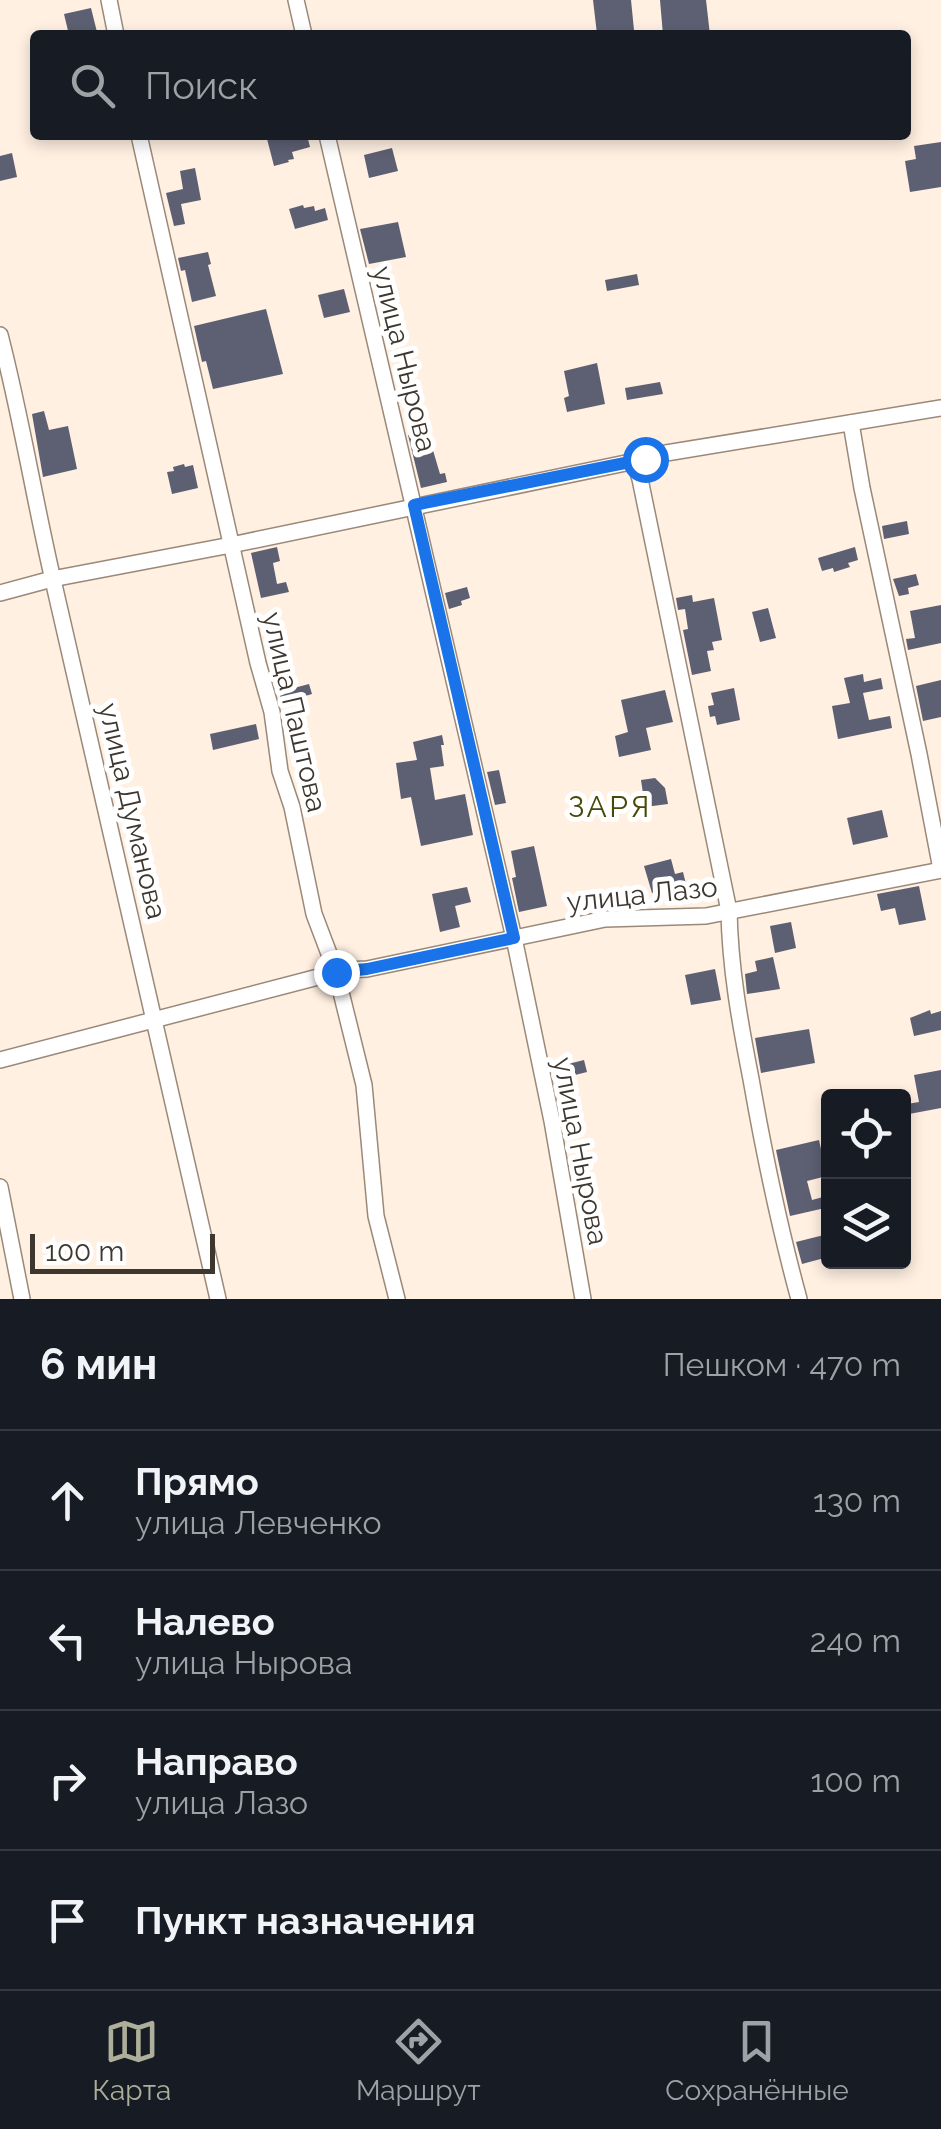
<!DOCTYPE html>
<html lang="ru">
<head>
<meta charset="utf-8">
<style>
	body { margin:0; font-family:Raleway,sans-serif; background:#20242c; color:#f1f3f6 }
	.controls { position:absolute; right:30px; bottom:30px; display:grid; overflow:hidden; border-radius:10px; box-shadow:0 5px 15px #0003 }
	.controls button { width:90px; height:90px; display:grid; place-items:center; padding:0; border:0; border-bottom:2px solid #363941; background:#171b24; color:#f1f3f6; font:50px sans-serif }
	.scale { position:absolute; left:30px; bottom:25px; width:185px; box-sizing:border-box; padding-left:10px; border:5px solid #3e3730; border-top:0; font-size:28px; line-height:35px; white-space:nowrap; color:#3e3730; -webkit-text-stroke:8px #fff; paint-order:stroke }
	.stop { position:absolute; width:30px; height:30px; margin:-22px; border:8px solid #1a73e8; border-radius:50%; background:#fff }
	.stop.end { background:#1a73e8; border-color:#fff; box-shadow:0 2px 10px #0008 }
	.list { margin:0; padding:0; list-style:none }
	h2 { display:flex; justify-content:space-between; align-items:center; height:130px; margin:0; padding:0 40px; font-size:42px }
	h2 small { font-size:32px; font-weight:400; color:#9ea1a6 }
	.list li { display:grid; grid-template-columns:65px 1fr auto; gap:30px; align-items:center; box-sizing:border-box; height:140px; padding:0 40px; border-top:2px solid #363941 }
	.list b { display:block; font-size:38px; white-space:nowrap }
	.list p { margin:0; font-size:32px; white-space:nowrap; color:#9ea1a6 }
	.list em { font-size:32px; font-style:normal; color:#9ea1a6 }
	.icon { flex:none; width:55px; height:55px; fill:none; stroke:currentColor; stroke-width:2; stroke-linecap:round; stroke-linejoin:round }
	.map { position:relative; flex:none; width:941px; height:1299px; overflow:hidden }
	.search { position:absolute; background:#171b24; box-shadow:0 5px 15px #0003; left:30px; right:30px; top:30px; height:110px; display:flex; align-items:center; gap:25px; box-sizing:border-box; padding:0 35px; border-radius:10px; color:#9ea1a6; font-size:38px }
	.sheet { height:690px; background:#171b24 }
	nav { display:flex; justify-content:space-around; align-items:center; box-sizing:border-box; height:140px; border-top:2px solid #363941; background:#171b24; font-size:28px; color:#9ea1a6 }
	nav a { display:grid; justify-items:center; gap:5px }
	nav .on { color:#adaf9a }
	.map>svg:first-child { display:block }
	.building { fill:#5d5f72 }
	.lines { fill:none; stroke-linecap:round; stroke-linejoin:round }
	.minor-casing { stroke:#9a8979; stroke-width:18 }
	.minor { stroke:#fff; stroke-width:15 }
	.route { stroke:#1a73e8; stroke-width:12 }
	.labels { text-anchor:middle; stroke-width:10; stroke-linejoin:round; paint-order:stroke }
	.street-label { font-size:28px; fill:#3e3730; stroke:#fff }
	.neighbourhood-label { font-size:30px; letter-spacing:2.5px; fill:#47490b; stroke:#fff }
</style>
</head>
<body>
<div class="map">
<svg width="941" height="1299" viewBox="0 0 941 1299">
	<rect width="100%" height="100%" fill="#fff0e2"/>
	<g class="building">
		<path d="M593,0H631L634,30L597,34Z"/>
		<path d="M660,0H706L710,35H663Z"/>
		<path d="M91,8L97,32L69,35L64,14Z"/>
		<path d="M266,135H307L310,147L292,152L294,159L288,160L289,162L274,166Z"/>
		<path d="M941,142V187L910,192L905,161L916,159L914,146Z"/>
		<path d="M392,148L398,171L369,178L364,155Z"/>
		<path d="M12,153L17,177L0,181V156Z"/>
		<path d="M195,168L201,200L181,204L185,224L174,226L166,193L183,189L180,171Z"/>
		<path d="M303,205L304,208L314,206L315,211L325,208L328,220L295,229L289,209Z"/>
		<path d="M398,222L406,257L369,264L360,229Z"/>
		<path d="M208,252L211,264L208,265L216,296L192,302L185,270L181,271L178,258Z"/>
		<path d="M637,274L639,285L607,291L605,280Z"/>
		<path d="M344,289L350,312L324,318L318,295Z"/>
		<path d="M266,309L283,374L213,389L206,361L202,362L194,326Z"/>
		<path d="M597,363L605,404L567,412L564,398L569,396L564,371Z"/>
		<path d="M660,382L663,394L627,400L625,388Z"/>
		<path d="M44,411L49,430L68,426L77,469L43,477L32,414Z"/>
		<path d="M427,430L440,474L445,473L447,482L421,488L408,435Z"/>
		<path d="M184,464L185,467L193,465L198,488L172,494L167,472L174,471L173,467Z"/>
		<path d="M907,521L909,534L884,539L882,526Z"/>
		<path d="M277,547L280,561L273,563L277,584L286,582L289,592L261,598L251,553Z"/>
		<path d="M855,547L858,560L848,563L850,567L834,572L833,568L822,571L818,558Z"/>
		<path d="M916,574L919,585L908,588L909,594L899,596L893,579Z"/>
		<path d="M467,587L470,598L461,601L462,605L449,609L445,593Z"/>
		<path d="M692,595L693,602L714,598L722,640L712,642L714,650L707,651L711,671L692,675L683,630L688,629L685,609L678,610L676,598Z"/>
		<path d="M941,605V643L908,650L906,639L915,638L910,611Z"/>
		<path d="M768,608L776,638L760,642L752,612Z"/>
		<path d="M863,674L864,682L881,678L883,689L863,693L869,720L890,716L892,728L838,739L832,706L850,703L844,678Z"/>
		<path d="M941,680V717L923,721L916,686Z"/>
		<path d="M309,684L312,694L282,703L279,692Z"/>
		<path d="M734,688L740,720L717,725L715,716L710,717L708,706L714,705L711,693Z"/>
		<path d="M665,690L673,722L646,728L651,750L619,757L615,736L628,732L621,700Z"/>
		<path d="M256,724L259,739L213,750L210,734Z"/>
		<path d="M442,735L444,745H441L444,766L430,768L435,800L465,794L473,835L421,846L411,797L401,799L396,763L417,760L413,742Z"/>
		<path d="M499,770L506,803L495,805L487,772Z"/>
		<path d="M655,778L665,788L668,804L645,807L641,780Z"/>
		<path d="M882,810L888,837L853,845L847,818Z"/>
		<path d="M534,846L547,906L519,912L512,878L516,877L511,851Z"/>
		<path d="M671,859L675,874L683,872L686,884L652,893L644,866Z"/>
		<path d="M919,886L926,920L899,925L895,908L881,911L877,894Z"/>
		<path d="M467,887L471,902L455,906L460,927L440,932L432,894Z"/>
		<path d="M791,922L796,948L775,953L770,926Z"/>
		<path d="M773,957L780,989L747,994L745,974L757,971L755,961Z"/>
		<path d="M715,969L721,1000L691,1005L685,975Z"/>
		<path d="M930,1010L931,1014L941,1011V1030L914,1036L910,1018Z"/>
		<path d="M809,1029L815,1063L761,1073L755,1038Z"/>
		<path d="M584,1060L587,1072L555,1080L552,1068Z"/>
		<path d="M941,1070V1108L909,1114L907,1104L919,1102L914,1075Z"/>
		<path d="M819,1140L827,1176L807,1181L812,1200L823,1197L825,1208L790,1216L776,1150Z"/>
		<path d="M828,1234V1257L802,1264L796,1242Z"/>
	</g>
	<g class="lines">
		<g class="minor-casing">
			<g id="minor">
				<path d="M109,0L116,35"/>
				<path d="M296,0L304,35"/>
				<path d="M139,135L258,663L272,712L280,771L292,807L314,914L336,972L364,1085L376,1216L397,1299"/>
				<path d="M327,135L514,938L552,1121L583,1299"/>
				<path d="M0,335C21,416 34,498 53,580C107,820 165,1059 218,1299"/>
				<path d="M851,423L862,488L919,754L941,869"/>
				<path d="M634,460L640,479L729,911C730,968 740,1023 751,1079C764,1153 779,1226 799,1299"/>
				<path d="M0,593L52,579L231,545L645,459L654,455L941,408"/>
				<path d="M0,1060L345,970L367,969L605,919L706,916L941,870"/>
				<path d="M0,1187L22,1299"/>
			</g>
		</g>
		<use href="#minor" class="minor"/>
	</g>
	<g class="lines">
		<path class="route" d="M336,972L367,969L514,938L414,505L645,459"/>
	</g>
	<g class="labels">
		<g class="street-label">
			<text transform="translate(405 359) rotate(76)" y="10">улица Нырова</text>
			<text transform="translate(295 712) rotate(77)" y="10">улица Паштова</text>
			<text transform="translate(133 811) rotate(77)" y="10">улица Думанова</text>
			<text transform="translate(642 894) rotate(-6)" y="10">улица Лазо</text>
			<text transform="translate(581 1151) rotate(79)" y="10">улица Нырова</text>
		</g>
		<g class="neighbourhood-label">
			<text x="610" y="817">ЗАРЯ</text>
		</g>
	</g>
</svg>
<div class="controls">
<button><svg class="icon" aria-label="locate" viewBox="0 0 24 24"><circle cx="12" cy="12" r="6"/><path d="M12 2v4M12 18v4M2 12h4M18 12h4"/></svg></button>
<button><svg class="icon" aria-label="layers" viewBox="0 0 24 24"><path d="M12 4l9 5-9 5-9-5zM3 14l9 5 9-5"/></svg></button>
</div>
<div class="scale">100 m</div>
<div class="stop" style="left:645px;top:459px"></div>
<div class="stop end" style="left:336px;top:972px"></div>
<div class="search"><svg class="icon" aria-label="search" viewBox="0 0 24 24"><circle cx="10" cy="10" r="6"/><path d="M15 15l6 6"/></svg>Поиск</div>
</div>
<section class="sheet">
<h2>6 мин<small>Пешком · 470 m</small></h2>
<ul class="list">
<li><svg class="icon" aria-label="ahead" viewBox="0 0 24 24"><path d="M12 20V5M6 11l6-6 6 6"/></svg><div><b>Прямо</b><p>улица Левченко</p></div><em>130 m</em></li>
<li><svg class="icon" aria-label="left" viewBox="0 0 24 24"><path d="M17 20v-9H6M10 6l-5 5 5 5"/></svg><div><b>Налево</b><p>улица Нырова</p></div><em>240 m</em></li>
<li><svg class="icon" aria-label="right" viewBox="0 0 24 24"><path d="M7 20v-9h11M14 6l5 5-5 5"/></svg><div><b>Направо</b><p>улица Лазо</p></div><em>100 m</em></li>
<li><svg class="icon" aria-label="arrive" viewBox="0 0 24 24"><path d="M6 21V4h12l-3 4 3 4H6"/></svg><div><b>Пункт назначения</b></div></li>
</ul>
</section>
<nav>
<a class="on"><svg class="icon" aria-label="map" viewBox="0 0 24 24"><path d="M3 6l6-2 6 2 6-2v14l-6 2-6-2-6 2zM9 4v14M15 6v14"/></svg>Карта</a>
<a><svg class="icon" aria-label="directions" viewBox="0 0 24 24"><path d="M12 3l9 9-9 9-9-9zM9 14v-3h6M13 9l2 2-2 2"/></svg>Маршрут</a>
<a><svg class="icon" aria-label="saved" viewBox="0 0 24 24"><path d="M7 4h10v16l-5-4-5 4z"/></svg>Сохранённые</a>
</nav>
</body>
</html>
